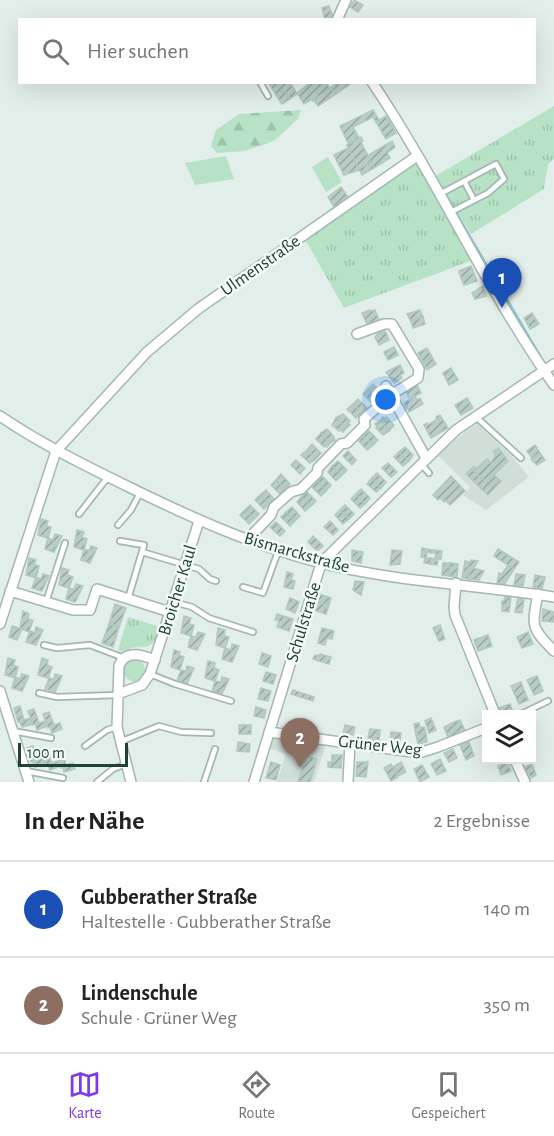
<!DOCTYPE html>
<html lang="de">
<head>
<meta charset="utf-8">
<style>
	body { margin:0; font-family:"Alegreya Sans",sans-serif; background:#f2f2f2; color:#222 }
	.controls { position:absolute; right:18px; bottom:18px; display:grid; overflow:hidden; border-radius:0px; box-shadow:0 6px 24px #0002 }
	.controls button { width:54px; height:54px; display:grid; place-items:center; padding:0; border:0; border-bottom:2px solid #e0e0e0; background:#fff; color:#222; font:30px sans-serif }
	.scale { position:absolute; left:18px; bottom:15px; width:110px; box-sizing:border-box; padding-left:6px; border:3px solid #1f413a; border-top:0; font-size:16px; line-height:21px; white-space:nowrap; color:#1f413a; -webkit-text-stroke:4px #f3faf7; paint-order:stroke }
	.you { position:absolute; left:386px; top:400px; width:21px; height:21px; margin:-15px; border:4px solid #fff; border-radius:50%; background:#1a73e8; box-shadow:0 0 0 9px #1a73e833 }
	.badge { display:grid; place-items:center; width:39px; height:39px; border-radius:50%; background:#7c3aed; color:#fff; font-size:20px; font-weight:700 }
	.pin { position:absolute; translate:-50% -50px; filter:drop-shadow(0 2px 3px #0008) }
	.pin::after { content:''; position:absolute; top:32px; width:21px; height:18px; background:inherit; clip-path:polygon(0 0,100% 0,50% 100%) }
	.list { margin:0; padding:0; list-style:none }
	h2 { display:flex; justify-content:space-between; align-items:center; height:78px; margin:0; padding:0 24px; font-size:26px }
	h2 small { font-size:20px; font-weight:400; color:#767676 }
	.list li { display:grid; grid-template-columns:39px 1fr auto; gap:18px; align-items:center; box-sizing:border-box; height:96px; padding:0 24px; border-top:2px solid #e0e0e0 }
	.list b { display:block; font-size:22px; white-space:nowrap }
	.list p { margin:0; font-size:20px; white-space:nowrap; color:#767676 }
	.list em { font-size:20px; font-style:normal; color:#767676 }
	.icon { flex:none; width:33px; height:33px; fill:none; stroke:currentColor; stroke-width:2; stroke-linecap:round; stroke-linejoin:round }
	.map { position:relative; flex:none; width:554px; height:782px; overflow:hidden }
	.search { position:absolute; background:#fff; box-shadow:0 6px 24px #0002; left:18px; right:18px; top:18px; height:66px; display:flex; align-items:center; gap:15px; box-sizing:border-box; padding:0 21px; border-radius:0px; color:#767676; font-size:22px }
	.sheet { height:270px; background:#fff }
	nav { display:flex; justify-content:space-around; align-items:center; box-sizing:border-box; height:84px; border-top:2px solid #e0e0e0; background:#fff; font-size:16px; color:#767676 }
	nav a { display:grid; justify-items:center; gap:3px }
	nav .on { color:#7c3aed }
	.map>svg:first-child { display:block }
	.built { fill:#d0ded8 }
	.grass { fill:url(#grass-tufts) }
	.forest { fill:url(#forest-firs) }
	.pitch { fill:#b8e2c6 }
	.lines { fill:none; stroke-linecap:round; stroke-linejoin:round }
	.stream { stroke:#83c6d9; stroke-width:2 }
	.building { fill:url(#building-hatch); stroke:#b3c8c1; stroke-width:1.5 }
	.lane-casing { stroke:#a4b7b1; stroke-width:8 }
	.street-casing { stroke:#a4b7b1; stroke-width:12 }
	.lane { stroke:#fff; stroke-width:4.5 }
	.street { stroke:#fff; stroke-width:9 }
	.labels { text-anchor:middle; stroke-width:5; stroke-linejoin:round; paint-order:stroke }
	.street-label { font-size:18px; fill:#1f413a; stroke:#f3faf7 }
</style>
</head>
<body>
<div class="map">
<svg width="554" height="782" viewBox="0 0 554 782">
	<defs>
		<pattern id="grass-tufts" width="24" height="20" patternUnits="userSpaceOnUse" patternTransform="scale(1.5)"><rect width="24" height="20" fill="#b8e2c6"/><path d="M3 7l-1-3M5 7V3M7 7l1-3M15 17l-1-3M17 17v-4M19 17l1-3" fill="none" stroke="#9ec3ab"/></pattern>
		<pattern id="forest-firs" width="22" height="20" patternUnits="userSpaceOnUse" patternTransform="scale(1.5)"><rect width="22" height="20" fill="#b8e2c6"/><path d="M5 1l3.5 6h-7zM16 11l3.5 6h-7z" fill="#9ec3ab"/></pattern>
		<pattern id="building-hatch" width="6" height="6" patternUnits="userSpaceOnUse" patternTransform="scale(1.5)"><rect width="6" height="6" fill="#b9ccc5"/><path d="M-1 1l2-2M0 6l6-6M5 7l2-2" fill="none" stroke="#96a7a1"/></pattern>
	</defs>
	<rect width="100%" height="100%" fill="#e2eee9"/>
	<g class="built">
		<path d="M477,424L512,456L529,477L486,510L463,495L470,487L438,456L457,438Z"/>
		<path d="M273,737L326,744L314,782H277L286,754L269,748Z"/>
	</g>
	<g class="grass">
		<path d="M554,106V159L548,164L544,189L471,234L434,177Z"/>
		<path d="M416,162L473,260L344,308L306,241V235L409,165Z"/>
		<path d="M128,617L161,627C150,659 143,639 124,652L118,650Z"/>
		<circle cx="134" cy="670" r="11"/>
	</g>
	<path class="forest" d="M301,110L298,119L274,141L244,151L217,153L211,146L216,130L239,114Z"/>
	<g class="pitch">
		<path d="M226,156L234,179L195,185L185,163Z"/>
		<path d="M328,157L342,182L326,192L312,167Z"/>
	</g>
	<g class="lines">
		<g class="stream">
			<path d="M378,82L407,129"/>
			<path d="M429,167L442,189"/>
			<path d="M446,195L453,206"/>
			<path d="M457,214L541,357"/>
		</g>
	</g>
	<g class="building">
		<path d="M354,0L363,5L358,12L350,7Z"/>
		<path d="M329,6L333,17L325,20L322,8Z"/>
		<path d="M268,82H290L297,94L290,99L284,90L276,95Z"/>
		<path d="M311,82H326L330,88L313,101L312,99L304,104L297,93Z"/>
		<path d="M338,82H353L336,94L330,88Z"/>
		<path d="M330,88L336,94L318,106L314,100Z"/>
		<path d="M284,90L290,99L282,104L276,95Z"/>
		<path d="M373,110L379,120L376,122L373,117L353,127L359,138L348,143L340,126Z"/>
		<path d="M386,116L396,133L386,139L376,122Z"/>
		<path d="M361,137L363,141L361,142L371,162L359,169L347,145Z"/>
		<path d="M392,141L395,147L387,153L390,158L374,168L367,156Z"/>
		<path d="M348,148L359,170L344,175L334,155Z"/>
		<path d="M371,162L374,168L362,175L359,169Z"/>
		<path d="M341,187L348,197L334,207L328,197Z"/>
		<path d="M471,266L474,273L461,278L459,271Z"/>
		<path d="M474,273L477,281L464,285L461,278Z"/>
		<path d="M483,286L486,296L475,299L472,293Z"/>
		<path d="M370,310L371,311L375,310L379,320L367,324L362,313Z"/>
		<path d="M420,310L423,317L411,321L407,314Z"/>
		<path d="M532,313L539,324L530,329L524,318Z"/>
		<path d="M423,317L425,324L413,328L411,321Z"/>
		<path d="M380,331L381,333L385,331L389,340L379,345L375,337Z"/>
		<path d="M394,347L398,355L388,360L384,352Z"/>
		<path d="M427,348L432,357L423,362L418,353Z"/>
		<path d="M432,357L436,364L427,370L423,362Z"/>
		<path d="M400,365L404,373L400,375L402,378L394,383L386,372Z"/>
		<path d="M451,368L458,380L449,385L443,373Z"/>
		<path d="M416,383L421,393L410,399L405,389Z"/>
		<path d="M373,384L382,393L377,398L368,389Z"/>
		<path d="M368,389L377,398L372,403L363,394Z"/>
		<path d="M415,396L417,400L420,398L423,404L409,412L404,403Z"/>
		<path d="M467,398L473,408L461,415L455,405Z"/>
		<path d="M358,399L367,408L362,413L353,404Z"/>
		<path d="M353,404L362,413L356,418L347,409Z"/>
		<path d="M343,414L350,421L348,423L350,425L346,428L336,418Z"/>
		<path d="M440,415L448,428L431,438L424,425L427,423L428,425L437,419L436,417Z"/>
		<path d="M383,417L385,419L386,417L394,425L389,431L380,421Z"/>
		<path d="M336,418L346,428L343,432L341,430L339,431L332,425Z"/>
		<path d="M380,421L389,431L383,435L376,428L377,426L375,424Z"/>
		<path d="M327,429L334,437L333,438L335,440L330,443L321,433Z"/>
		<path d="M369,431L378,440L373,445L363,436Z"/>
		<path d="M321,433L330,443L327,447L325,445L324,447L316,439Z"/>
		<path d="M363,436L373,445L367,450L359,441Z"/>
		<path d="M312,444L321,453L316,459L307,450Z"/>
		<path d="M535,445L540,453L532,458L527,451Z"/>
		<path d="M405,447L413,455L409,461L399,452Z"/>
		<path d="M498,448L508,461L486,483L474,471L487,459L491,463L496,454L493,452Z"/>
		<path d="M307,450L316,459L310,463L301,455Z"/>
		<path d="M348,451L356,460L352,465L343,456Z"/>
		<path d="M399,452L409,461L403,466L394,457Z"/>
		<path d="M540,453L545,460L537,465L531,459Z"/>
		<path d="M296,460L305,468L300,474L291,465Z"/>
		<path d="M338,461L347,470L342,475L332,466Z"/>
		<path d="M388,463L397,472L391,477L382,468Z"/>
		<path d="M332,466L342,475L336,481L328,472Z"/>
		<path d="M474,466L477,469L474,471L486,483L494,475L501,481L488,495L466,474Z"/>
		<path d="M377,473L386,482L381,488L372,478Z"/>
		<path d="M281,474L290,484L285,489L276,480Z"/>
		<path d="M451,476L465,491L450,505L445,500L444,502L440,498L438,500L433,495Z"/>
		<path d="M323,477L331,485L326,491L317,481Z"/>
		<path d="M372,478L381,488L376,492L367,484Z"/>
		<path d="M276,480L285,489L280,494L271,485Z"/>
		<path d="M317,481L326,491L321,496L312,487Z"/>
		<path d="M361,489L370,498L365,504L356,494Z"/>
		<path d="M266,490L274,499L270,504L260,495Z"/>
		<path d="M307,492L316,501L311,506L301,497Z"/>
		<path d="M356,494L365,504L360,508L351,499Z"/>
		<path d="M260,495L270,504L264,509L255,500Z"/>
		<path d="M301,497L311,506L305,511L297,502Z"/>
		<path d="M250,505L259,514L254,519L245,510Z"/>
		<path d="M345,505L354,514L349,519L340,510Z"/>
		<path d="M292,507L300,516L295,521L286,512Z"/>
		<path d="M245,510L254,519L249,524L240,515Z"/>
		<path d="M340,510L349,519L343,524L335,515Z"/>
		<path d="M286,512L295,521L290,526L281,517Z"/>
		<path d="M41,519L48,521L46,526L51,527L48,538L38,535Z"/>
		<path d="M330,521L338,530L333,535L324,527Z"/>
		<path d="M276,522L285,531L280,536L270,527Z"/>
		<path d="M77,530L84,532L82,537L87,539L84,550L74,547Z"/>
		<path d="M55,534L62,536L54,552L45,549L48,538L53,540Z"/>
		<path d="M313,536L323,546L317,551L308,542Z"/>
		<path d="M91,546L97,548L90,563L81,560L84,549L89,551Z"/>
		<path d="M422,548L432,550L431,553L427,552L426,558H431L430,564L424,563L425,557H421Z"/>
		<path d="M498,549L519,562L514,569L494,556Z"/>
		<path d="M352,550L363,552L361,563L352,561Z"/>
		<path d="M392,550L402,551L400,564L390,565Z"/>
		<path d="M432,550L442,551L441,559H438L437,565L430,564L431,558L435,559L436,553H431Z"/>
		<path d="M29,558L36,560L34,565L39,566L36,578L26,575Z"/>
		<path d="M471,560L478,561L474,568L469,567L468,579L462,578L465,561L470,562Z"/>
		<path d="M443,563H450L449,576L442,575Z"/>
		<path d="M450,563L458,564L457,577L449,576Z"/>
		<path d="M508,565L514,569L504,585L497,583L499,573L502,574Z"/>
		<path d="M469,567L484,571L479,580L468,579Z"/>
		<path d="M62,568L69,570L67,575L73,577L69,588L59,585Z"/>
		<path d="M287,572L293,574L291,580L295,581L293,589L284,587Z"/>
		<path d="M43,574L49,576L42,591L32,588L36,577L41,579Z"/>
		<path d="M516,574L525,575L523,586L514,585Z"/>
		<path d="M535,575L545,577L542,589L533,587Z"/>
		<path d="M355,581L364,582L361,595L353,590Z"/>
		<path d="M76,584L83,586L75,602L66,599L69,588L74,589Z"/>
		<path d="M319,594L331,598L329,605L317,602Z"/>
		<path d="M505,596L511,597L509,612L502,611V601H504Z"/>
		<path d="M290,598L299,602L295,613L286,609Z"/>
		<path d="M518,598L524,599L522,613L515,612Z"/>
		<path d="M317,602L329,605L326,614L314,610Z"/>
		<path d="M115,604L126,608L119,627L109,624Z"/>
		<path d="M543,609L554,612V622L542,621Z"/>
		<path d="M23,611L29,614L28,619L33,620L29,632L20,628Z"/>
		<path d="M277,614L293,619L289,631L277,627L279,621L275,620Z"/>
		<path d="M184,616L191,618L189,624L194,625L191,636L181,633Z"/>
		<path d="M109,624L119,627L113,647L102,643Z"/>
		<path d="M440,625L445,639L439,641L433,628Z"/>
		<path d="M12,626L22,629L17,640L9,637Z"/>
		<path d="M36,627L43,630L36,645L26,642L30,631L35,633Z"/>
		<path d="M218,628L225,630L224,636L229,637L225,648L216,645Z"/>
		<path d="M322,628L334,631L332,639L327,638L325,645L318,643Z"/>
		<path d="M198,632L205,634L197,650L188,647L191,636L196,637Z"/>
		<path d="M528,632L533,644L522,648L517,637Z"/>
		<path d="M488,635L492,646L478,651L474,640Z"/>
		<path d="M232,644L239,646L232,662L222,659L225,648L231,650Z"/>
		<path d="M174,650L180,652L179,655L184,657L180,670L171,667Z"/>
		<path d="M262,653L271,656L268,667L259,664Z"/>
		<path d="M320,654L331,657L329,664L313,659L315,655L319,656Z"/>
		<path d="M8,658L15,660L13,665L18,667L15,678L5,675Z"/>
		<path d="M42,658L48,660L47,665L52,667L48,678L38,675Z"/>
		<path d="M208,661L215,663L214,668L219,670L215,681L205,678Z"/>
		<path d="M187,666L194,668L187,684L177,681L181,670L186,671Z"/>
		<path d="M266,672L276,675L273,684L263,681Z"/>
		<path d="M22,674L29,676L22,691L12,688L15,677L20,679Z"/>
		<path d="M55,674L62,676L55,692L45,689L49,678L54,679Z"/>
		<path d="M537,676L543,691L534,695L527,680Z"/>
		<path d="M222,677L229,679L222,694L212,691L215,681L221,682Z"/>
		<path d="M521,682L528,700L519,704L511,686Z"/>
		<path d="M261,688L271,691L268,701L258,699Z"/>
		<path d="M293,690L314,697L313,701L291,694Z"/>
		<path d="M510,704L513,713L502,714L499,708Z"/>
		<path d="M20,706L24,720L31,718L33,724L22,727L20,722H18L14,708Z"/>
		<path d="M256,707L266,710L264,718L254,716Z"/>
		<path d="M34,709L39,723L45,721L47,726L37,730L35,724L33,725L28,711Z"/>
		<path d="M49,712L54,725L60,723L62,729L52,733L50,727L48,728L43,714Z"/>
		<path d="M431,718L436,730L429,733L425,721Z"/>
		<path d="M460,720L465,731L457,735L452,723Z"/>
		<path d="M419,723L420,728L424,727L426,733L416,735L414,724Z"/>
		<path d="M452,723L457,735L448,738L444,727Z"/>
		<rect x="239" y="725" width="12" height="9"/>
		<path d="M345,725L355,727L353,735L343,734Z"/>
		<path d="M370,729L380,730L379,740L368,738Z"/>
		<path d="M391,732L401,733L400,742L390,741Z"/>
		<path d="M426,733L427,742L418,744L416,735Z"/>
		<path d="M238,742L250,744L249,752L237,751Z"/>
		<path d="M469,742L474,756L466,760L460,745Z"/>
		<path d="M33,746L37,760L44,758L46,764L35,767L33,762H31L27,748Z"/>
		<path d="M47,749L52,763L58,761L60,766L50,770L48,765H46L41,751Z"/>
		<path d="M453,749L457,758L449,762L444,753Z"/>
		<path d="M62,751L66,765L73,763L75,769L64,772L63,767L61,768L56,753Z"/>
		<path d="M306,755L317,759L310,782H298Z"/>
		<path d="M332,755H342L341,768L328,767V762H332Z"/>
		<path d="M440,759L446,771L437,775L431,764Z"/>
		<path d="M271,762L280,765L276,780L266,778Z"/>
		<path d="M357,762H368L366,777L356,776Z"/>
		<path d="M401,762L406,772L398,776L393,767Z"/>
		<path d="M508,762L511,771L501,775L498,766Z"/>
		<path d="M391,764L398,777L391,781L384,768Z"/>
		<path d="M532,764L536,775L531,778L528,772L525,773L522,768Z"/>
		<path d="M422,765L429,777L420,782L414,769Z"/>
	</g>
	<g class="lines">
		<g class="lane-casing">
			<g id="lane">
				<path d="M260,82L268,96"/>
				<path d="M464,181L474,200"/>
				<path d="M440,194L496,164L504,179L488,193L451,212"/>
				<path d="M475,416L521,458"/>
				<path d="M421,464L429,473"/>
				<path d="M79,514L108,477"/>
				<path d="M118,525L131,510L140,493"/>
				<path d="M120,541L144,545L128,599"/>
				<path d="M142,552L199,569L210,579L216,581"/>
				<path d="M243,587L263,593L279,549"/>
				<path d="M46,602L65,543"/>
				<path d="M174,602L192,607L209,618L253,632"/>
				<path d="M44,645L57,648L90,645L124,658"/>
				<path d="M150,674L175,684L231,701"/>
				<path d="M39,693L57,697L117,695"/>
				<path d="M521,714L548,701"/>
				<path d="M13,731L51,738"/>
				<path d="M120,742L159,726L181,732L211,733"/>
				<path d="M85,746L107,730L117,727"/>
				<path d="M26,771L63,778"/>
				<path d="M97,782L113,769L126,764"/>
				<path d="M204,782L215,749"/>
			</g>
		</g>
		<g class="street-casing">
			<g id="street">
				<path d="M337,20L346,0"/>
				<path d="M372,82C438,180 486,289 554,385"/>
				<path d="M386,386L426,458"/>
				<path d="M0,416C41,444 86,466 131,488C192,518 255,546 321,563C397,582 477,585 554,597"/>
				<path d="M248,539L271,515L274,507L291,492L301,489L317,473L318,468L341,444L347,443L365,425L364,419L391,395L418,378L419,369L392,324H384L357,334"/>
				<path d="M456,583L454,607L455,615L495,714"/>
				<path d="M10,591L73,610H90L97,589L170,612"/>
				<path d="M538,594C532,626 530,627 554,651"/>
				<path d="M0,624L56,451L147,352L198,309L417,156"/>
				<path d="M0,691L29,782"/>
				<path d="M118,694L142,685L150,674L199,521"/>
				<path d="M269,732L419,753L438,747L486,728"/>
				<path d="M515,760L525,782"/>
				<path d="M131,782L117,727L119,666C125,649 143,655 155,660"/>
				<path d="M254,782L319,570L324,560L456,430L554,364"/>
				<path d="M348,782L350,743"/>
			</g>
		</g>
		<use href="#lane" class="lane"/>
		<use href="#street" class="street"/>
	</g>
	<g class="labels">
		<g class="street-label">
			<text transform="translate(260 265) rotate(-35)" y="6">Ulmenstraße</text>
			<text transform="translate(297 552) rotate(16)" y="6">Bismarckstraße</text>
			<text transform="translate(177 590) rotate(-73)" y="6">Broicher Kaul</text>
			<text transform="translate(303 622) rotate(-73)" y="6">Schulstraße</text>
			<text transform="translate(380 745) rotate(6)" y="6">Grüner Weg</text>
		</g>
	</g>
</svg>
<div class="controls">
<button><svg class="icon" aria-label="layers" viewBox="0 0 24 24"><path d="M12 4l9 5-9 5-9-5zM3 14l9 5 9-5"/></svg></button>
</div>
<div class="scale">100 m</div>
<div class="you"></div>
<div class="pin badge" style="left:502px;top:308px;background:#1a4fb4">1</div>
<div class="pin badge" style="left:300px;top:768px;background:#8d6e63">2</div>
<div class="search"><svg class="icon" aria-label="search" viewBox="0 0 24 24"><circle cx="10" cy="10" r="6"/><path d="M15 15l6 6"/></svg>Hier suchen</div>
</div>
<section class="sheet">
<h2>In der Nähe<small>2 Ergebnisse</small></h2>
<ul class="list">
<li><span class="badge" style="background:#1a4fb4">1</span><div><b>Gubberather Straße</b><p>Haltestelle · Gubberather Straße</p></div><em>140 m</em></li>
<li><span class="badge" style="background:#8d6e63">2</span><div><b>Lindenschule</b><p>Schule · Grüner Weg</p></div><em>350 m</em></li>
</ul>
</section>
<nav>
<a class="on"><svg class="icon" aria-label="map" viewBox="0 0 24 24"><path d="M3 6l6-2 6 2 6-2v14l-6 2-6-2-6 2zM9 4v14M15 6v14"/></svg>Karte</a>
<a><svg class="icon" aria-label="directions" viewBox="0 0 24 24"><path d="M12 3l9 9-9 9-9-9zM9 14v-3h6M13 9l2 2-2 2"/></svg>Route</a>
<a><svg class="icon" aria-label="saved" viewBox="0 0 24 24"><path d="M7 4h10v16l-5-4-5 4z"/></svg>Gespeichert</a>
</nav>
</body>
</html>
